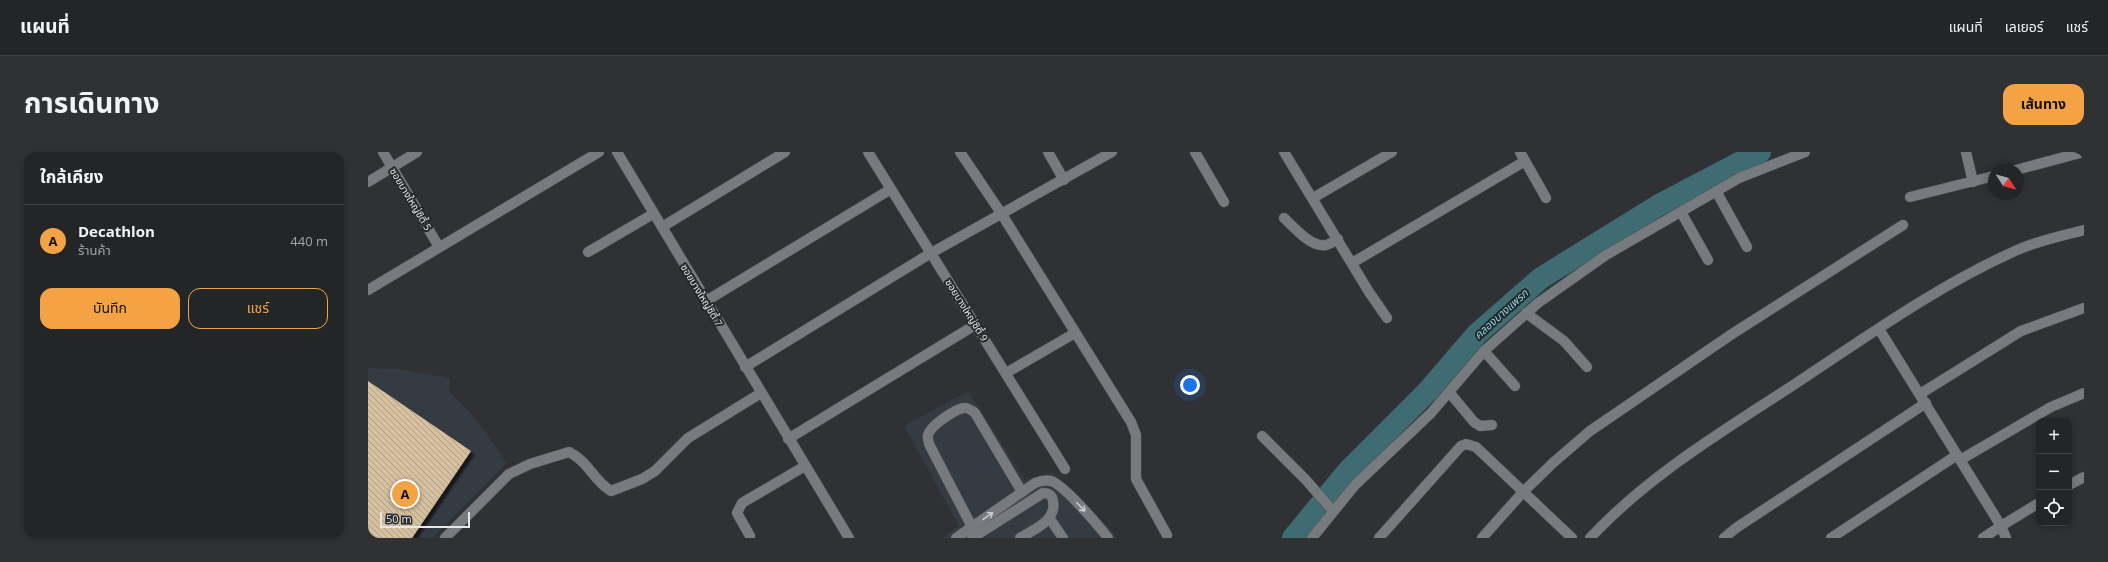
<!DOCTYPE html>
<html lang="th">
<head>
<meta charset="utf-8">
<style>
	body { margin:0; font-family:"Open Sans","Noto Sans Thai",sans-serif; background:#2f3133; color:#f1f3f6 }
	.controls { position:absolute; right:12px; bottom:12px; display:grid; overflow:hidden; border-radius:8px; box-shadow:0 2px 6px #0003 }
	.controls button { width:36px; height:36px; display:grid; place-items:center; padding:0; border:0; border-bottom:1px solid #404244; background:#232527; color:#f1f3f6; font:20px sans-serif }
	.compass { position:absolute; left:1620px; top:12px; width:36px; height:36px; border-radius:50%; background:#232527; box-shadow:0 2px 6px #0003; rotate:127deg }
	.scale { position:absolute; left:12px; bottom:10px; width:90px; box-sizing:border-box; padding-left:4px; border:2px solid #e5e7e9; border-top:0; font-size:11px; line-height:14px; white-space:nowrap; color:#e5e7e9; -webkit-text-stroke:3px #25272a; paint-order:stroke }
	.you { position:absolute; left:822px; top:233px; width:14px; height:14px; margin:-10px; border:3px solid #fff; border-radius:50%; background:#1a73e8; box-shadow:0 0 0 6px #1a73e833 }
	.badge { display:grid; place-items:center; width:26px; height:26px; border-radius:50%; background:#f4a344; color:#111; font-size:13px; font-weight:700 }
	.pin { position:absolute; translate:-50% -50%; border:2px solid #fff; box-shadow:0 1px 4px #0006 }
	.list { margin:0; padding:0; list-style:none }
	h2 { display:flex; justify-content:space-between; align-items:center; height:52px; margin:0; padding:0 16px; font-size:17px }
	h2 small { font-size:13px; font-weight:400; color:#a3a5a7 }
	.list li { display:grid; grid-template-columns:26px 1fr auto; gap:12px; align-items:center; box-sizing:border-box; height:72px; padding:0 16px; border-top:1px solid #404244 }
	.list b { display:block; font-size:15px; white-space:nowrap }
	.list p { margin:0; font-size:13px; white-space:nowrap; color:#a3a5a7 }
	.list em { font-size:13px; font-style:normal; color:#a3a5a7 }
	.actions { display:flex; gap:8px; padding:12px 16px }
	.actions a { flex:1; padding:9px 0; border:1px solid #f4a344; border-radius:12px; text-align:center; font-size:14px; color:#f4a344 }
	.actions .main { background:#f4a344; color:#111 }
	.icon { flex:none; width:22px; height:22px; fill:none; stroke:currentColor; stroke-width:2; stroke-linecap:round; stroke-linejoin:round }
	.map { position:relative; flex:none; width:1716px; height:386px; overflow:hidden; border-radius:12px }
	header { display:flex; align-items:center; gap:24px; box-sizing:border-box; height:56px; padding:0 20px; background:#232527; border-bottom:1px solid #404244 }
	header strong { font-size:19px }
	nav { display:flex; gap:22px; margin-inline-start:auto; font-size:14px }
	.intro { display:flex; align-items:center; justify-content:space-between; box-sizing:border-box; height:96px; padding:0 24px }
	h1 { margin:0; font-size:28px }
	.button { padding:10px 18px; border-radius:12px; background:#f4a344; color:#111; font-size:14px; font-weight:700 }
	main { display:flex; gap:24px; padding:0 24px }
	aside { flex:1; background:#232527; border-radius:12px; box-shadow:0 2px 6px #0003 }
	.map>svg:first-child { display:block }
	.built { fill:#353b42 }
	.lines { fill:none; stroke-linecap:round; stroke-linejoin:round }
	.river { stroke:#3f6c73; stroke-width:22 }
	.building { fill:url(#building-back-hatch); filter:url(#shadow) }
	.minor-casing { stroke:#4d4f51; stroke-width:11 }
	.minor { stroke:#777a7e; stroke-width:10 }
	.oneway { stroke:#caccce }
	.labels { text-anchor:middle; stroke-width:4; stroke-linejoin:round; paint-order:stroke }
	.street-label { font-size:10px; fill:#e5e7e9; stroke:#25272a }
	.water-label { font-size:11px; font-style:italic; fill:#88d9e5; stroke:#25272a }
</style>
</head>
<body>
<header>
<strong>แผนที่</strong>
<nav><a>แผนที่</a><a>เลเยอร์</a><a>แชร์</a></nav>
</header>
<div class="intro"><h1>การเดินทาง</h1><a class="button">เส้นทาง</a></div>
<main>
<aside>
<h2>ใกล้เคียง<small></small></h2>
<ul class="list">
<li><span class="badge">A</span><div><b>Decathlon</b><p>ร้านค้า</p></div><em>440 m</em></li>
</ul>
<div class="actions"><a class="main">บันทึก</a><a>แชร์</a></div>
</aside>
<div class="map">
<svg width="1716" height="386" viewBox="0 0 1716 386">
	<defs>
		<pattern id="building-back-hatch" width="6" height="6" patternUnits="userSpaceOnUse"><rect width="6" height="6" fill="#d5bf9e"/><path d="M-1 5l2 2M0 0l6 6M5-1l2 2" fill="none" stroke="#b1a088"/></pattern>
		<filter id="shadow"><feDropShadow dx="3.5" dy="3.5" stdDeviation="1" flood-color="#0009"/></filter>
	</defs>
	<rect width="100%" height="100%" fill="#2f3134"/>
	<g class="built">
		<path d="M0,216L30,217L82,226L81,240L106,265L139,311L65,386H0Z"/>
		<path d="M600,239L657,328L684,320L742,377L749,386H574L591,374L536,274Z"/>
	</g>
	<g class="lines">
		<path class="river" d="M925,386L980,319L1060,239L1109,182L1173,126L1291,53L1392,0"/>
	</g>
	<path class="building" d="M0,229L103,299L44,386H0Z"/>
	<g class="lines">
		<g class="minor-casing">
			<g id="minor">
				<path d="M15,0L71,95"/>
				<path d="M249,0L481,386"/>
				<path d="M500,0L697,317"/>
				<path d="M592,0L633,61L763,270L768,283V327L799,383"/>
				<path d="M680,0L696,28"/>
				<path d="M827,0L856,50"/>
				<path d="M916,0L1001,140L1019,166"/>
				<path d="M1152,0L1178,46"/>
				<path d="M1598,0L1605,30"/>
				<path d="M1648,18L1715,0"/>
				<path d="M0,30L49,0"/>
				<path d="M1348,39L1379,95"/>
				<path d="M1542,45L1626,24"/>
				<path d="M945,46L1024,0"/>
				<path d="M1313,60L1340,108"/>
				<path d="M916,66C926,75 943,96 958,93C962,92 966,89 970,87"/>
				<path d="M294,75L417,0"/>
				<path d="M220,100L285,62"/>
				<path d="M984,111L1157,9"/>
				<path d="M0,138L231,0"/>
				<path d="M338,149L523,37"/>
				<path d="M1158,161L1196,189L1219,215"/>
				<path d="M1511,177L1633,374L1671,351"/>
				<path d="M1116,199L1147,234"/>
				<path d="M377,215L563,101L744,0"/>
				<path d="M638,221L707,181"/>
				<path d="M1081,240L1106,270L1112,274L1124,273"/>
				<path d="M1552,242L1653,179L1716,156"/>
				<path d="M894,284L938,328L965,359"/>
				<path d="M420,287L607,173"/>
				<path d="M1592,308L1683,255L1716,241"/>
				<path d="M1701,333L1716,325"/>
				<path d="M682,367L695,386"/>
				<path d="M604,375L561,292C561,290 559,286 560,283C562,274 587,257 596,256C600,255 604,259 607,261L654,340"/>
				<path d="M382,384L369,361L374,351L437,314"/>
				<path d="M77,386L141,322L162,312L201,300C221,310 225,328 243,339L274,327L287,319L320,286L393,241"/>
				<path d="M588,386L667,331C672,329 678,328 683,329C696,333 731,374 740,386"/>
				<path d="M604,386L675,341C681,341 684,343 685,349C689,369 666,377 652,386"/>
				<path d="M944,386L987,333L1063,261L1116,199L1170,151L1238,103L1371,26L1437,0"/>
				<path d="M1011,386L1093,294L1098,292L1108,295L1204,386"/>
				<path d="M1114,386L1155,340L1186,310L1222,279L1364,182L1535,73"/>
				<path d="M1222,386C1281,323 1355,279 1427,232C1498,185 1569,134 1647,99C1668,89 1693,84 1716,78"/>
				<path d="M1356,386L1368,376L1558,251"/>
				<path d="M1463,386L1589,303"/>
				<path d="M1615,386L1633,374L1638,386"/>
			</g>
		</g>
		<use href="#minor" class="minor"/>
	</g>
	<defs><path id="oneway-shaft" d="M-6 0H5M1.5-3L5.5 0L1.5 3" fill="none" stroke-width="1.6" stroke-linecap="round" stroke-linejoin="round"/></defs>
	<g class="oneway">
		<use href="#oneway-shaft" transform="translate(713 355) rotate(46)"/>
		<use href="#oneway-shaft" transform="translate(620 364) rotate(-35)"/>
	</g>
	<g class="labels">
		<g class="street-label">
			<text transform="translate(43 47) rotate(59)" y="4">ซอยบางใหญ่ซิตี้ 5</text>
			<text transform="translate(334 143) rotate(59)" y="4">ซอยบางใหญ่ซิตี้ 7</text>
			<text transform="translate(599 158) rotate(58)" y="4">ซอยบางใหญ่ซิตี้ 9</text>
		</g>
		<g class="water-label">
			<text transform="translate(1133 162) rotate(-42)" y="4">คลองบางแพรก</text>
		</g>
	</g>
</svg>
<div class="controls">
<button>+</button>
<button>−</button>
<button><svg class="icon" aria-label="locate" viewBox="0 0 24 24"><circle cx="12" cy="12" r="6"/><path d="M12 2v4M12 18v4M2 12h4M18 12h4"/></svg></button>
</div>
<svg class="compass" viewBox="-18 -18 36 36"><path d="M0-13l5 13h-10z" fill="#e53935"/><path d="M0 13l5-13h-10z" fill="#a3a5a7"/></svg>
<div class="scale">50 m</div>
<div class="you"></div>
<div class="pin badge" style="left:37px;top:342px">A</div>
</div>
</main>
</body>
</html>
